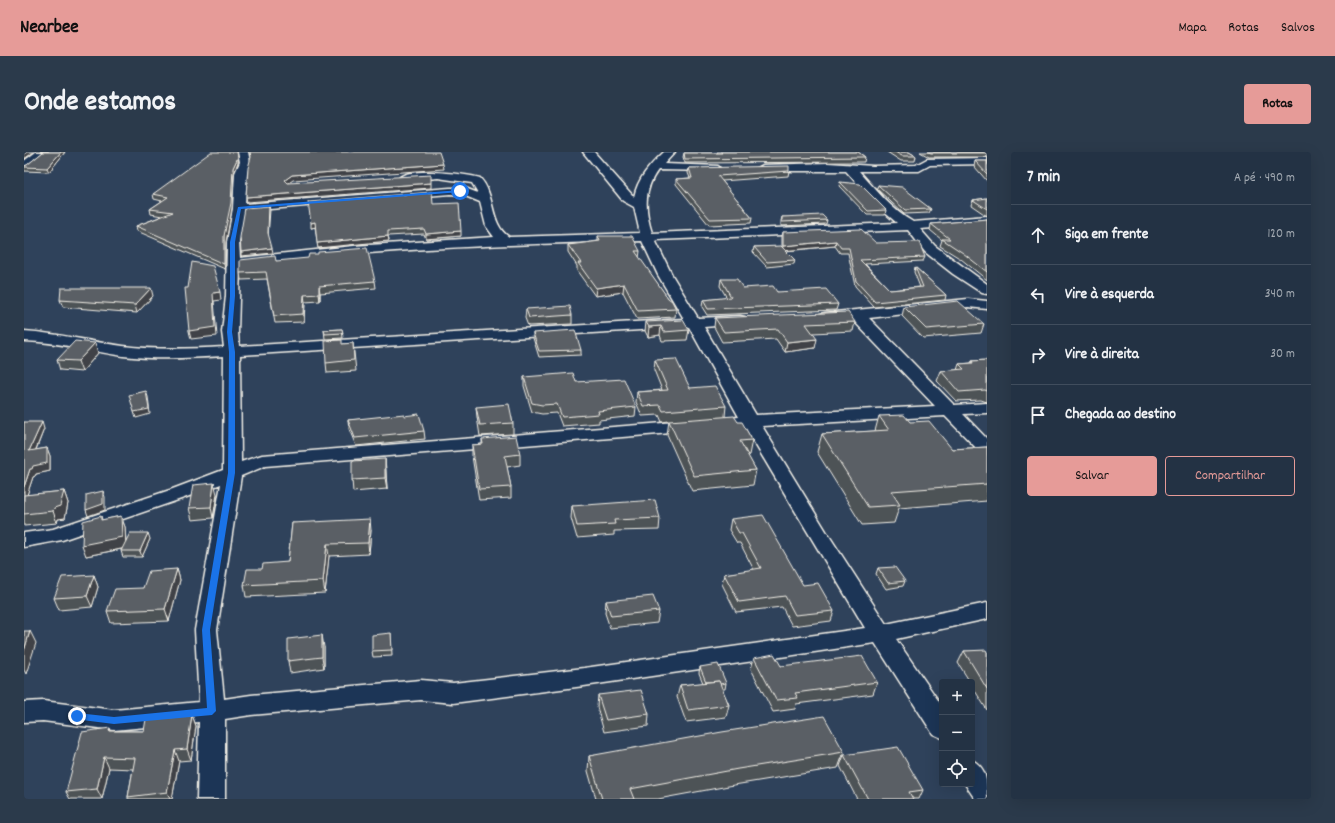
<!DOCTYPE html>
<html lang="pt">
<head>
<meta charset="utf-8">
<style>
	body { margin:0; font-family:Dekko,sans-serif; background:#2b3a4b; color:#f1f3f6 }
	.controls { position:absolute; right:12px; bottom:12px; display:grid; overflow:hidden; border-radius:4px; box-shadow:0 4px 16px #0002 }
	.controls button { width:36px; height:36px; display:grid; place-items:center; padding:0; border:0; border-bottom:1px solid #404d5d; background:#233244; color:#f1f3f6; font:20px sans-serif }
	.stop { position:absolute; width:12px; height:12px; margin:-9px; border:3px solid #1a73e8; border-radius:50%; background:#fff }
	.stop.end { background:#1a73e8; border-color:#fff; box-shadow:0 1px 4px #0008 }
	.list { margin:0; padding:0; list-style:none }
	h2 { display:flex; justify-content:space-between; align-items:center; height:52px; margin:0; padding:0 16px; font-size:17px }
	h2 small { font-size:13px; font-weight:400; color:#a3aab2 }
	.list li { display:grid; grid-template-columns:26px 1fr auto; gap:12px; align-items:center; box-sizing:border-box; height:60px; padding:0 16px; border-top:1px solid #404d5d }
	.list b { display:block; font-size:15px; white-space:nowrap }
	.list em { font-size:13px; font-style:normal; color:#a3aab2 }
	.actions { display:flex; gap:8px; padding:12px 16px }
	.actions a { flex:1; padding:9px 0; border:1px solid #e69b98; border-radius:4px; text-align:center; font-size:14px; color:#e69b98 }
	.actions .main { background:#e69b98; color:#111 }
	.icon { flex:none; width:22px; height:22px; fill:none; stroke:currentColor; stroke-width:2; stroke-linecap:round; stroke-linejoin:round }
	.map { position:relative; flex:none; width:963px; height:647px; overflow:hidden; border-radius:4px }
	header { display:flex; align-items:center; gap:24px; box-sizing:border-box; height:56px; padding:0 20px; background:#e69b98; color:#111 }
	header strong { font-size:19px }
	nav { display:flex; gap:22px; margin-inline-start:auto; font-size:14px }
	.intro { display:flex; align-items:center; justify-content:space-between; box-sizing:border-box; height:96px; padding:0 24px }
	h1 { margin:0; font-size:28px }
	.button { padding:10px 18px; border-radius:4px; background:#e69b98; color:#111; font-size:14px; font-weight:700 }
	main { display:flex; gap:24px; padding:0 24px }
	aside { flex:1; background:#233244; border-radius:4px; box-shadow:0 4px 16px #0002 }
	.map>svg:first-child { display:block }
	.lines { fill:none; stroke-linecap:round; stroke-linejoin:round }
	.minor-casing { stroke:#f4f1e8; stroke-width:3 }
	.minor { fill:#1d3557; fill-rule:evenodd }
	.wall { fill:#4d5257; stroke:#f4f1e8 }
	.shaded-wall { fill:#3f4247; stroke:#f4f1e8 }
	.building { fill:#5a5f65; stroke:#f4f1e8 }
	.route { fill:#1a73e8 }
</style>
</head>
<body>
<header>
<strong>Nearbee</strong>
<nav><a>Mapa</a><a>Rotas</a><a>Salvos</a></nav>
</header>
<div class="intro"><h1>Onde estamos</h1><a class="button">Rotas</a></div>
<main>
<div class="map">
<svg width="963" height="647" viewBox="0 0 963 647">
	<rect width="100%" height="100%" fill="#2f425b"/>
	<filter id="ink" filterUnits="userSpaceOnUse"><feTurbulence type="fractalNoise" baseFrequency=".025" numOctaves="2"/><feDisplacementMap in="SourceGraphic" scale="8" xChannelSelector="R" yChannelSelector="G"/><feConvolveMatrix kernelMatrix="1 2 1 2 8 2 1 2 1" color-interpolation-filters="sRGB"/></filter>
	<g filter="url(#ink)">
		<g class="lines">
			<g class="minor-casing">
				<g id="minor">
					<path d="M12,0H24L4,16L0,17V9Z"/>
					<path d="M214,0H224L226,10L223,21L221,52L426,36H441L454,41L448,31L414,26L381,29L375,26C384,15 443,22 456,26C472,43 465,71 485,85L616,81L610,55L599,49L559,0H570L610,45C614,26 626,13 640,0H651L640,12L694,14L696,16L690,19L634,18C619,38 621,59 628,81L873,71L852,53L822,19H739L733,16L739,13L804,11L849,14L892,13L903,7L963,6V12L906,13L895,19H835C852,38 868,58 889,70L963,64V72L896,77L911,94L963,132V142L958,141L929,122L901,100L884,78L631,88L648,123L674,166L716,164L721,165L723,168L721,171L716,172L680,175L732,263L911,254L829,168H796L794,165L796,162L801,161L944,147L963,149V157L944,155L845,166L930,253L963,251V261L939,262L963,287V302L957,301L921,264L738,274L802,379L862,472L963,451V467L872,487L918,554V586L909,582L851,491L560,534L429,551L397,548L227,563L201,567V647H173L175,570L90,578L19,569L0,570V550L19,549L90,558L175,550L171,478L197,332L160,346L38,388L0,395V381L29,377L146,338L199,318L200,204C167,206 133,208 99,204C66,199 34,190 0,189V179C34,181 66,190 99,194C132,198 166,197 200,195L198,180L202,144L203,90L209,56L211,21L216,10ZM426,42L439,43L456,50L462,74L470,85L330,94L216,106L215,90L221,59ZM618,89L634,123L660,167L215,194L214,180L216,114C349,97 483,92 618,89ZM665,175L715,265L238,303L217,310L216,203ZM721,275L841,476L560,516L429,531L397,528L227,543L200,547L193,478L217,324L241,314Z"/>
					<path d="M948,608C963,616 963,629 963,647H951L941,632H948Z"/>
				</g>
			</g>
			<use href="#minor" class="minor"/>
		</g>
		<g class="wall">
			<path d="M19,0H41L25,20L0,19V14L3,13Z"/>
			<path d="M213,0L214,10L210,21L208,56L202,90L201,117L113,79L112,74L138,64L127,62L126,57L138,49L130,47L129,42Z"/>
			<path d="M693,0H834L841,5L840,10L661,11L659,5L660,1H694Z"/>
			<path d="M863,0H885L892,4L891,9H877Z"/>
			<path d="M896,0H963V5H905Z"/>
			<path d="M951,9H963V29L950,14Z"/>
			<path d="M665,16L765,19L764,24L698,29L728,66L727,71L685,73L652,32V27L666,26L664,21Z"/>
			<path d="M816,30L862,58L861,63H843L815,34Z"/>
			<path d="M854,33L907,57L905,61L880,62L853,37Z"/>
			<path d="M963,46V64L947,53L949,48Z"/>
			<path d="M409,52L437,84L402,87L400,82L364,84L365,89L294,96L291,75L287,76Z"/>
			<path d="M758,65L803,68L802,72L757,74V69Z"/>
			<path d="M963,67V128L937,107L916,94L918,88L906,78L907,72Z"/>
			<path d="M759,80L852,91L901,105L899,109L841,112L866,138L896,135L890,120L891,115L922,143L921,148L850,155L831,134L824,101H816L811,94L762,99L771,108L770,112L743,115L729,100L730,95H758V84Z"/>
			<path d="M574,84L616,99L615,106L644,146L652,157L651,165L613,167L599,140L571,144L553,119V114L544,100V93L574,89Z"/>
			<path d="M252,109L351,129L352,136L296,141V149L281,150L280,170L251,171L243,127L217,128L216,121Z"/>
			<path d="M697,127L719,136L753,140L814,152L812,158L683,163L678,155L679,148L703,146L696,134Z"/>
			<path d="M129,144L113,161L39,155L36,148Z"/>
			<path d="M880,155L960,172L957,181L899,186L878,164Z"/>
			<path d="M502,157L548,163V172L504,174L501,166Z"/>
			<path d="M691,166L831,170L829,179L789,181L791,196L761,200L752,187L698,190L690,175Z"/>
			<path d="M622,170L665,178L663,188L638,189L636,183L624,185L621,179Z"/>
			<path d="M318,177L319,186L301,187L300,178Z"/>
			<path d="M509,181L557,198V203L515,205L509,186Z"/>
			<path d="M329,191L332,219L303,221L302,211L319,192Z"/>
			<path d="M74,201L58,220L36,218L33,208Z"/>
			<path d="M631,208L666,236L702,254L701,264L714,270L728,288L725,303H723L732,318L729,333L668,339L643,283L645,269L638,270L635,263L618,264L612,250L613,240L638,238L630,218Z"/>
			<path d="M963,208V250L957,248L932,249L913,229L917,219L933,218L935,212L947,211L948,209Z"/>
			<path d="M500,225L552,230L612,255L611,264L575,268V271L538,274L533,261L518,262L508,260L500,234Z"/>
			<path d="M452,255L489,271V282L456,284L453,265Z"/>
			<path d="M380,264L400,279L401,287L332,294L325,277L324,268Z"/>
			<path d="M855,264L886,270L928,297L963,295V349L875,356L870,371L838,373L793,300L798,282L851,279Z"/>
			<path d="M0,270L20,277L12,298L23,296L26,304V319L12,322L11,324L9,325L3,343L40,339L44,351L41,366L34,367L33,371L0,374Z"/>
			<path d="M458,287L496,302V313L483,315L487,335V346L455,348L448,304V293L458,292Z"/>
			<path d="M361,307L363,337L329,340L328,328Z"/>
			<path d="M193,342L189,366L168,368L165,356Z"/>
			<path d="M548,354L636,366L635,378L590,379V383L553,386L547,366Z"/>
			<path d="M77,364L78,368L97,364L101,375L102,390L126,387L118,405H99L97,399L98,397L62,404Z"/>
			<path d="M707,367L779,433L810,459L807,469L768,474L758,455L712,460L698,432L700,422L730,418L716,391H713L705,378Z"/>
			<path d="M268,371L347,378L345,402L305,404L301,441L222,445L220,433L238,417L264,410Z"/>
			<path d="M854,416L881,429L879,434L862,437L852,422Z"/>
			<path d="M153,417L156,428L145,469L87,471L83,459L119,436Z"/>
			<path d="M70,423L74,435L68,455L35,458L30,446Z"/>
			<path d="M582,449L635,459L633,471L586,476L581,461Z"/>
			<path d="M367,481L368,504L349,505L348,499Z"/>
			<path d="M300,495V516L266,521L264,509Z"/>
			<path d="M940,499L963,500V558L948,534V530H946L934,511Z"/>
			<path d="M730,506L757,514L853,530L849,542L772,552L771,557L749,560L727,517Z"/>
			<path d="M676,515L702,531L701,537H698L705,553L702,565L662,570L653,545L656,533L679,531L675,521Z"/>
			<path d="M574,543L625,562L624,574L580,580L573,555Z"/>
			<path d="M168,563L172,574L167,608L155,609L148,647H104V645L109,617L85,616L78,647H46L42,640L86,576L87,579H120Z"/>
			<path d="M820,600L814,616L710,633L634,647H572L564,619L565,604Z"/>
			<path d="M820,603L899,638L895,647H833L816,614Z"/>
		</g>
		<g class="shaded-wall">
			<path d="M3,0H10L0,7V2Z"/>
			<path d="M37,0H41L25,20L23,16Z"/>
			<path d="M214,5V10L210,21L208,56L202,90L201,117L200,112V84L209,16Z"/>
			<path d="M419,12L420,17L269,28L262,33L261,28L268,23Z"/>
			<path d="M407,31V36L223,50L222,45Z"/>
			<path d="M245,54L246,58L244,85V81Z"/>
			<path d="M291,70L292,75L287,76V71Z"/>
			<path d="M437,79V84L402,87V82Z"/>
			<path d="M364,84L365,89L294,96L293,91Z"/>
			<path d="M812,89L811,94L758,99L759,94Z"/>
			<path d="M248,96L249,101L217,104V100Z"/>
			<path d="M600,132L599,140L571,144L572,136Z"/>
			<path d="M295,134L296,141V149L295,142Z"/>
			<path d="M127,136L129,144L113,161L111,153Z"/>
			<path d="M196,140L197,148L190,149L193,184L167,187L165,179L189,141Z"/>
			<path d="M280,143L281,150L280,170L279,162Z"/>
			<path d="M637,174L636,183L624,185L625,175Z"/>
			<path d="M793,187L791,196L761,200L763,190Z"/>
			<path d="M71,191L74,201L58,220L54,209Z"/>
			<path d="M122,239L124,245L126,262L112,266L110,260Z"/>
			<path d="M18,270L20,277L8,307L5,299Z"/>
			<path d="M23,296L26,304V319L12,322L11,324L9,325L0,352V335L6,317Z"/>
			<path d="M361,307L362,318L363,337L361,326Z"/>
			<path d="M190,331L193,342L189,366L187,355Z"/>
			<path d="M40,339L44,351L41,366L34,367L33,371L29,359L30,356Z"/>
			<path d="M79,339L81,345V358L64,364L62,358Z"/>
			<path d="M97,364L101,375L102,396L62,404L58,393Z"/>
			<path d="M346,367L347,378L345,402L344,391Z"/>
			<path d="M124,381L126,387L118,405L116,399Z"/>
			<path d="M303,392L305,404L301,441L299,429Z"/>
			<path d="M153,417L156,428L145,469L141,457Z"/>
			<path d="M70,423L74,435L68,455L63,444Z"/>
			<path d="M6,479L12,491L2,522L0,518V499Z"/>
			<path d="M298,483L300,495V516L298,505Z"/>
			<path d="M168,563L172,574L167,608L163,597Z"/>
			<path d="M151,598L155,609L148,647H146L143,640Z"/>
			<path d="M80,605L85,616L78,647L73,637Z"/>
		</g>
		<g class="building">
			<path d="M19,0H37L23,16L0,15V14L3,13Z"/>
			<path d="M187,0H213L214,5L209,16L207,51L200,84V112L112,74L149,60L126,57L144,45L129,42Z"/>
			<path d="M226,0H415L419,12L268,23L261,28L264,31L407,23V31L222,45L224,16L227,5Z"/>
			<path d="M697,0H834L841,5L661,7L660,1H698Z"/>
			<path d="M871,0H885L892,4H878Z"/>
			<path d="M904,0H963V1H907Z"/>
			<path d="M951,9H963V22Z"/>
			<path d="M765,14V19L694,24L728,66L686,67L652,27L668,26L665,16Z"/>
			<path d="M816,30L836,32L862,58L844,59Z"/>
			<path d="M854,33L878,35L907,57L881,58Z"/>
			<path d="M408,40L409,52L435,51L437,79L402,82L400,77L364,79V84L293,91L291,70L287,71L284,50Z"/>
			<path d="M963,46V57L949,48Z"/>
			<path d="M245,54L244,81L248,96L217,100L216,85L221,56Z"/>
			<path d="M798,63L803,68L758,70V65Z"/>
			<path d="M963,67V120L939,101L918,87H926L907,72Z"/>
			<path d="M837,77L852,91L895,90L901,105L836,108L866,138L899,135L891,115L922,143L851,150L832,129L825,96H817L812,89L759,94V80Z"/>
			<path d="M574,84H608L616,99H611L644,146L648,149L652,157L614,159L600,132L572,136L554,111H557L544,93L576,89Z"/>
			<path d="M757,94L771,108L743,110L730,95Z"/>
			<path d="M343,96L351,129L295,134V142L280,143L279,162L250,164L242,120L216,121V108L251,104L252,109L284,106L285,102H294V100Z"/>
			<path d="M168,110L189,114L196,140L189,141L191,175L165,179L161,136H164Z"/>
			<path d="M697,127H713L719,136L749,134L753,140L802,137L814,152L684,157L679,148L707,145Z"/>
			<path d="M37,136H127L111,153L36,148Z"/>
			<path d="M934,149L960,172L902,177L880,155Z"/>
			<path d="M546,154L548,163L505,166L502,157Z"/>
			<path d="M824,160L831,170L782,172L793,187L763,190L754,177L700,180L691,166Z"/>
			<path d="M659,168L665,178L640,180L637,174L625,175L622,170Z"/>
			<path d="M318,177L319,181L301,182L300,178Z"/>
			<path d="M551,178L557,198L515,199L509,181Z"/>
			<path d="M318,188V192L329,191L330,208L302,211L301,189Z"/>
			<path d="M51,189L71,191L54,209L33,208Z"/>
			<path d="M652,207L666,236L691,234L702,254L639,259L636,253L619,254L613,240L644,238L631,208Z"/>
			<path d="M963,208V239L961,238L935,240L917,219L940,217L935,212L949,211L948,209Z"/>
			<path d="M549,221L552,230L600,227L612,255L574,259L575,262L538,265L533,252L518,253L508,251L500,225Z"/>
			<path d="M122,239L125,257L110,260L105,243Z"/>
			<path d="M485,252L489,271L456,273L452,255Z"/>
			<path d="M380,262V264L395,262L400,279L331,286L324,268Z"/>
			<path d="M880,263L886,270L905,269L928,297L963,295V332L867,339L876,353L844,355L798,282L865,278L855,264Z"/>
			<path d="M710,264L714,270H718L728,288L716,289L732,318L670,324L645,269Z"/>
			<path d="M0,270H18L5,299L23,296V311L9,314L8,317H6L0,335Z"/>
			<path d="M492,284L496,302L481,304L487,335L455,337L448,293L459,292L458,287Z"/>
			<path d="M361,307V326L328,328V309Z"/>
			<path d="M190,331L187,355L165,356L169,333Z"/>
			<path d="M40,339L36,354L30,356L29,359L0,362V343Z"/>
			<path d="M79,339V352L62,358V343Z"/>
			<path d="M631,348L636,366L590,368L591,372L553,374L548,354Z"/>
			<path d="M739,363L779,433L794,431L810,459L771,463L761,444L715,450L700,422L737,416L718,381H715L707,367Z"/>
			<path d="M77,364V368L97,364L98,385L58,393L59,369Z"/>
			<path d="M346,367L344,391L303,392L299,429L220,433L223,417H238L239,412L264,410L268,371Z"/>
			<path d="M106,381H124L116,399H97Z"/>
			<path d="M871,415L881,429L864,431L854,416Z"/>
			<path d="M153,417L141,457L83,459L91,437L119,436L125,419Z"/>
			<path d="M70,423L63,444L30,446L38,425Z"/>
			<path d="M629,444L635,459L587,464L582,449Z"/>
			<path d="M0,479H6L0,499Z"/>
			<path d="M367,481L368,498L348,499V483Z"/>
			<path d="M298,483V505L264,509V487Z"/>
			<path d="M962,498L963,500V537L940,499Z"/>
			<path d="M750,502L757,514L838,504L853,530L771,541L774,546L752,548L730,506Z"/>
			<path d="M694,512L702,531L696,532L695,529L682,530L676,515Z"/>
			<path d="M695,529L705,553L664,558L656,533Z"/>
			<path d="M617,538L625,562L582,568L574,543Z"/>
			<path d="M168,563L163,597L151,598L143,640L104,645L111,606L80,605L73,637L42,640L58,580L86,576L85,579H120L122,567Z"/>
			<path d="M800,564L820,600L714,617L606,637L610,647H578L565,604L698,580Z"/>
			<path d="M874,595L899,638L885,640L889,647H844L820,603Z"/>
		</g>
	</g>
	<path class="route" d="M436,38L437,40L217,57L211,90V144L208,180L211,200V321L186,478L192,559L188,563L90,572L50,567L49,564L53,561L90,565L183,556L178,478L204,321L205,200L203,180L206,144V90L214,55Z"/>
</svg>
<div class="controls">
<button>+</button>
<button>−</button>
<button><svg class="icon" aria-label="locate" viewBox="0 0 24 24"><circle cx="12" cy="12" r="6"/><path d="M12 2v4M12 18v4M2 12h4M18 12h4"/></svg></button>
</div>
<div class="stop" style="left:436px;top:39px"></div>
<div class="stop end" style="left:53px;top:564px"></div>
</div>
<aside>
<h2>7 min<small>A pé · 490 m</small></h2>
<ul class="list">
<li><svg class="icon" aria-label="ahead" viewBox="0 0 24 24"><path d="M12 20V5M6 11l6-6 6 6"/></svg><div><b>Siga em frente</b></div><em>120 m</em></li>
<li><svg class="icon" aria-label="left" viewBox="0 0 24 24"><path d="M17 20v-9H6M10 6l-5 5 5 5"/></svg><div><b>Vire à esquerda</b></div><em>340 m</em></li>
<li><svg class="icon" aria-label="right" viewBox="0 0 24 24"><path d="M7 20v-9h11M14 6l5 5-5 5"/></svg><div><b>Vire à direita</b></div><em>30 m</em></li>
<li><svg class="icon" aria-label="arrive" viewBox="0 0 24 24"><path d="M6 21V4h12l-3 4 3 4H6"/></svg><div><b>Chegada ao destino</b></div></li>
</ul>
<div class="actions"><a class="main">Salvar</a><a>Compartilhar</a></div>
</aside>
</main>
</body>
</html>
